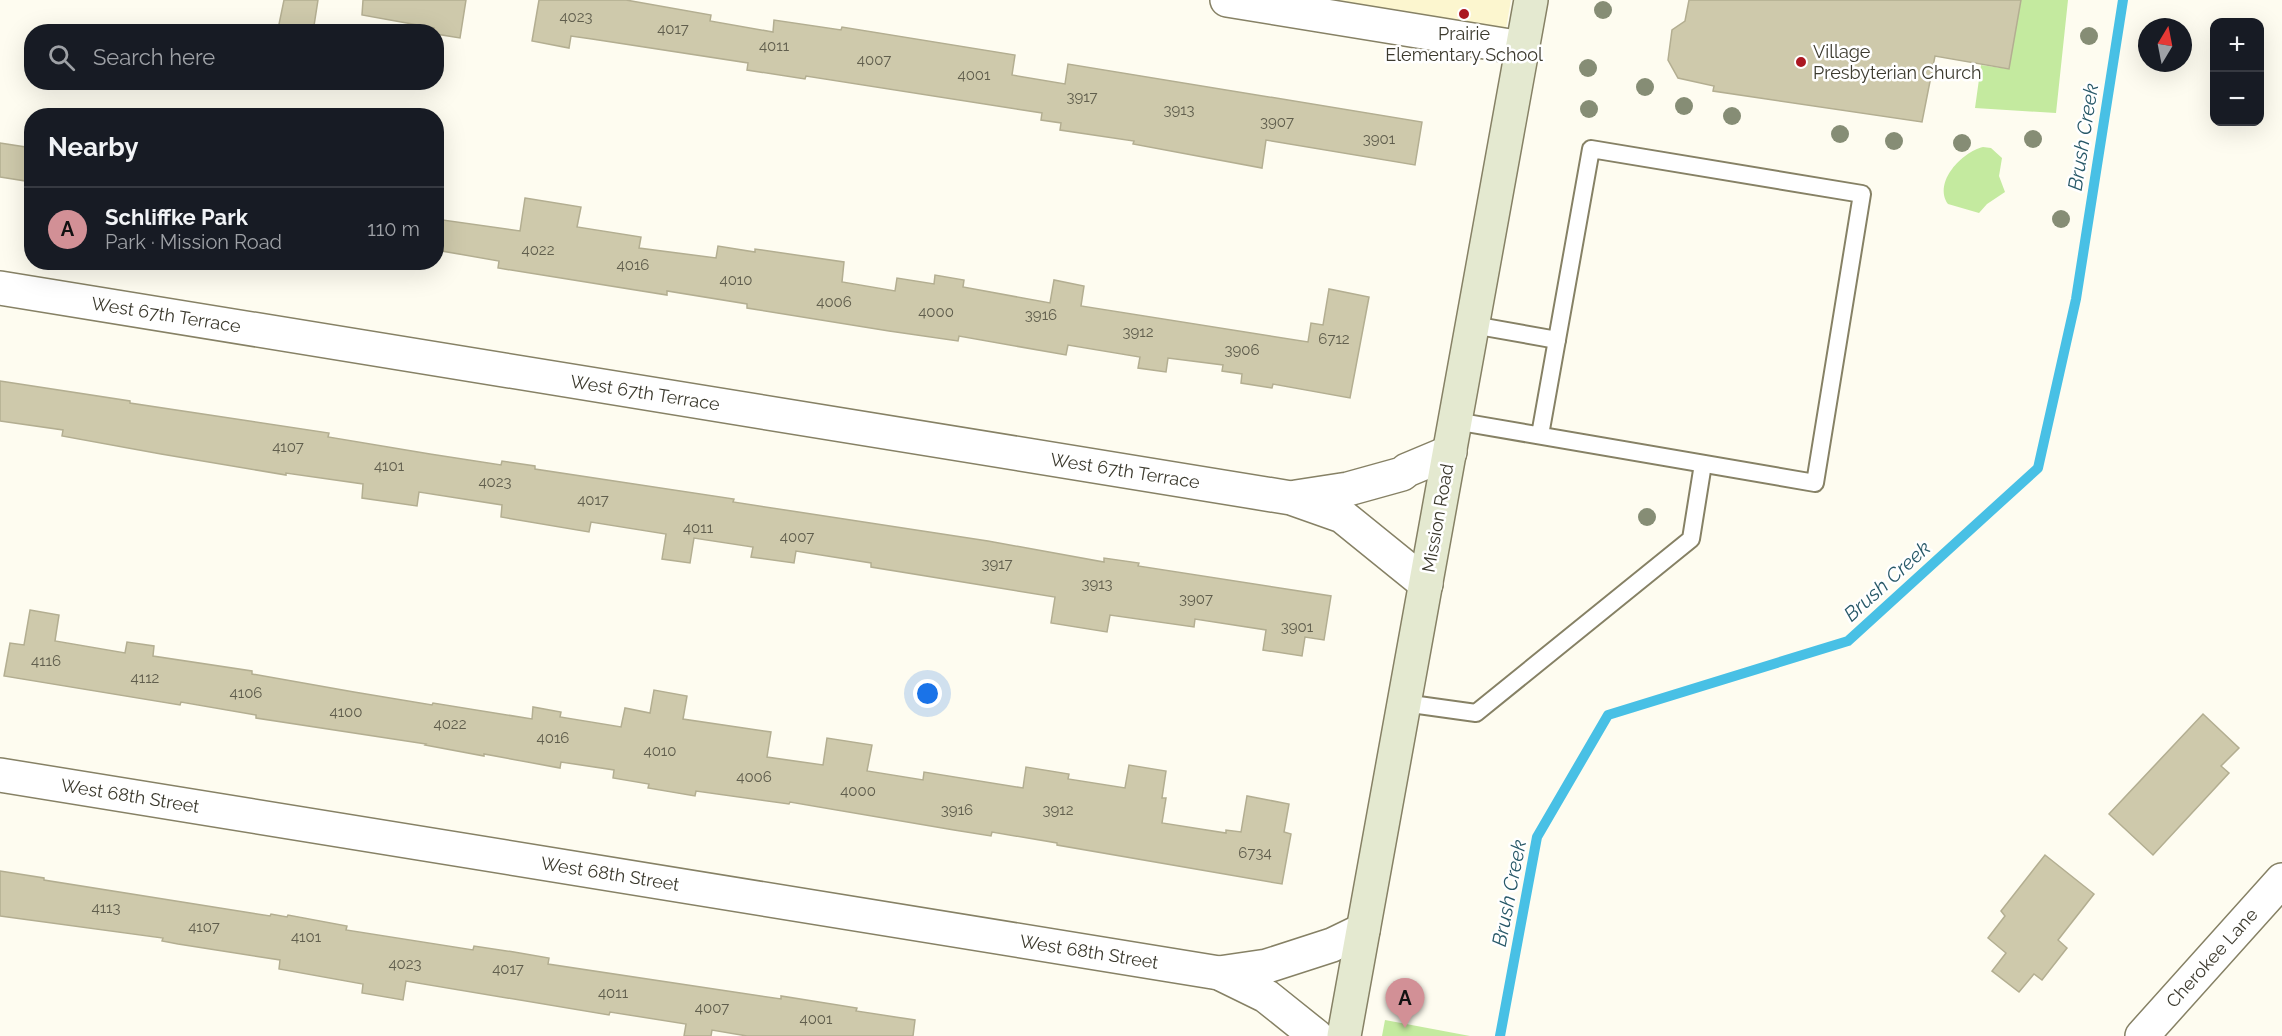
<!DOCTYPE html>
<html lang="en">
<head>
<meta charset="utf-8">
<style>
	body { margin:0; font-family:Raleway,sans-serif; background:#20242c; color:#f1f3f6 }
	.controls { position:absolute; right:18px; top:18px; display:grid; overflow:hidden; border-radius:12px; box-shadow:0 6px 24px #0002 }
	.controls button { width:54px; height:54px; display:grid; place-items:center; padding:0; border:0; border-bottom:2px solid #363941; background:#171b24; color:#f1f3f6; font:30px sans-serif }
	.compass { position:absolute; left:2138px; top:18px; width:54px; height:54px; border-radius:50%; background:#171b24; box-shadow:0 6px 24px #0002; rotate:10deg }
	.you { position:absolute; left:928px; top:694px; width:21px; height:21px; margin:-15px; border:4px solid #fff; border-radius:50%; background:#1a73e8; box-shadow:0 0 0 9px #1a73e833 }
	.badge { display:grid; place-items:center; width:39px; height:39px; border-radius:50%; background:#d29096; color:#111; font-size:20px; font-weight:700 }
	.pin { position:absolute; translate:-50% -50px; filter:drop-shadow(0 2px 3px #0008) }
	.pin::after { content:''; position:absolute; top:32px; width:21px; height:18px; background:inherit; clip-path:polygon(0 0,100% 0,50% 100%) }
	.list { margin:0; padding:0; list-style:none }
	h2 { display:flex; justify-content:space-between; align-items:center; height:78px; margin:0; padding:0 24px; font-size:26px }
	h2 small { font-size:20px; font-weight:400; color:#9ea1a6 }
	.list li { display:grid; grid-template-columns:39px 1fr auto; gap:18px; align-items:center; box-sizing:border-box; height:84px; padding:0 24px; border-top:2px solid #363941 }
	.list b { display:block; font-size:22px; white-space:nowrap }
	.list p { margin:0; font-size:20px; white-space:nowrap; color:#9ea1a6 }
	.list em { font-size:20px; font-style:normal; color:#9ea1a6 }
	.icon { flex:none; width:33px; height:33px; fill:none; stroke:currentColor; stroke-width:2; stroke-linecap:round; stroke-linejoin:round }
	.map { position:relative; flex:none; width:2282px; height:1036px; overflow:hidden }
	.search { position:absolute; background:#171b24; box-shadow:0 6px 24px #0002; left:24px; top:24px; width:420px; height:66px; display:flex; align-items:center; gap:15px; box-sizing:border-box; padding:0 21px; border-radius:24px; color:#9ea1a6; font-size:22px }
	.panel { position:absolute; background:#171b24; box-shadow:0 6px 24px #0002; left:24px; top:108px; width:420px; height:162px; border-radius:24px }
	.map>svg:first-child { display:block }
	.built { fill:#fcf6cf }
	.green { fill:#c4ea9f }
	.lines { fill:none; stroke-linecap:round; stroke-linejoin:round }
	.stream { stroke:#48c0e5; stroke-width:10 }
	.building { fill:#cec9ab; stroke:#b3ae91; stroke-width:1.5 }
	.service-casing { stroke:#868165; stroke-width:20 }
	.minor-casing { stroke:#868165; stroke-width:36 }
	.tertiary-casing { stroke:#868165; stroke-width:36 }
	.secondary-casing { stroke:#868165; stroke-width:36 }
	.service { stroke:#fff; stroke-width:16 }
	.minor { stroke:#fff; stroke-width:33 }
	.tertiary { stroke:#fff; stroke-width:33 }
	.secondary { stroke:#e4e9d0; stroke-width:33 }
	.tree { fill:#868d75 }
	.poi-dot { fill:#ab1721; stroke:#fff; stroke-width:2 }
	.labels { text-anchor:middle; stroke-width:5; stroke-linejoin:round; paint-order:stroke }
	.number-label { font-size:15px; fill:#605e4d }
	.poi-label { font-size:18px; fill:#3c3a2e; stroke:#fff }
	.street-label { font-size:18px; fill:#3c3a2e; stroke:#fff }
	.water-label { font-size:20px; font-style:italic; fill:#275868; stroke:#fff }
</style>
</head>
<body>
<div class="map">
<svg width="2282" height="1036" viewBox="0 0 2282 1036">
	<rect width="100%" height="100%" fill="#fefcf0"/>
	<path class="built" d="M1333,0H1511L1506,28Z"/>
	<g class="green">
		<path d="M2021,0H2068L2056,113L1975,108L1981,65L2009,69Z"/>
		<path d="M1983,147L1991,148L2002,158L1999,176L2005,192L1987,204L1979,213L1948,204C1933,182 1962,152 1983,147Z"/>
		<path d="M1385,1020L1470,1036H1382Z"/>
	</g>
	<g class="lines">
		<path class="stream" d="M1500,1036L1537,837L1608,715L1848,641L2038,468L2076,299L2123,0"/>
	</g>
	<g class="building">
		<path d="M284,0H318L313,32L278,29Z"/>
		<path d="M363,0H466L460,38L436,34V32H434V28L362,15Z"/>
		<path d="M539,0H626L711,15L710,21L773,32L774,20L841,30L842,27L1015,55L1012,75L1065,84L1068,64L1422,122L1415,165L1266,140L1262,168L1133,144L1134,141L1060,130L1061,123L1041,120L1042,113L806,76L805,79L747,70L748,63L592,39L571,36L569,48L532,41Z"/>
		<path d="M1689,0H2021L2009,69L1935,56L1922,122L1713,91L1714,86L1678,78L1668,60L1672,30L1685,21Z"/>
		<path d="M0,143L32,148V182L0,177Z"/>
		<path d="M525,198L581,207L577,227L641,237L639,248L716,258L718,246L755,252V249L844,262L842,282L895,291L897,278L934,284L935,275L964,280L963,287L1050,303L1054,280L1084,286L1081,306L1308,342L1311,323L1323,325L1329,289L1369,297L1350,398L1273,384L1272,388L1241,383L1242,374L1222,371L1223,365L1168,358L1166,372L1138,368L1140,357L1068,345L1066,355L959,336L958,341L889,331L747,308V304L667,291V295L498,268L499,261L436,250V219L520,231Z"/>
		<path d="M0,381L130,401V403L329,433L328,437L430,454L501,465L502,461L535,466V469L734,499L733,502L988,541L1104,562V558L1139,563L1138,566L1331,596L1324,640L1305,637L1302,656L1263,650L1266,630L1195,619L1194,627L1110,615L1107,632L1051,623L1055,597L871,567V563L796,551L794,563L751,557L753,547L694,538L690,563L662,559L666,534L591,522L589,532L501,517L502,505L419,492L417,506L362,498L363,484L286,473V475L161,454L62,436L63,430L0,421Z"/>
		<path d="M30,610L59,615L55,641L125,653L127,642L154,646L153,656L252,671V674L354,692L432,705L433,703L532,719L533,707L561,712L560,717L621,727L625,708L650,713L654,690L687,696L683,719L771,732L767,757L823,765L827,738L872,745L867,771L923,780L924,772L1023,788L1026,767L1069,774L1068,779L1125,788L1129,765L1166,771L1162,798H1166L1162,823L1226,833V830L1241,832L1247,796L1289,804L1284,832L1291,834L1282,884L1057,845V843L992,832L991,836L954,830L790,802L789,804L696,791L695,796L648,788L649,784L613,778L614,770L561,762L560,768L484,754V756L425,745L426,744L256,718V715L181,702L180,705L4,676L10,643L24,645Z"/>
		<path d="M2203,714L2239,748L2221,766L2229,773L2153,855L2109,814Z"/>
		<path d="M2045,855L2094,894L2058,940L2067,948L2042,980L2034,974L2019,992L1992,971L2006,953L1988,938L2005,916L2001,911Z"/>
		<path d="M0,871L44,878V880L270,916L271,914L287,917L288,915L347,926L346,930L473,950L474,946L514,952L549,958L548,964L781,999V996L857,1008L856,1011L915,1020L913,1036H747L712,1030L711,1036H684L686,1024L610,1012L609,1015L406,981L403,1000L362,993L363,984L279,969L280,960L178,944L162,941L163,938L0,916Z"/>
	</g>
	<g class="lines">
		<g class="service-casing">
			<g id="service">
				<path d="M1473,325L1557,340"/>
				<path d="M1455,421L1815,483L1862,194L1591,149L1540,435"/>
				<path d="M1404,703L1476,713L1691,539L1703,464"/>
			</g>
		</g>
		<g class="minor-casing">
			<g id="minor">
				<path d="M0,288L1291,498L1342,516L1426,584"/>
				<path d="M1296,497L1348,489L1402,474L1407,470L1450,452"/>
				<path d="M0,775L1219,973L1266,996L1316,1036"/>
				<path d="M1219,973L1267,966L1332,945L1363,930"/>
				<path d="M2142,1036L2282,880"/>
			</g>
		</g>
		<g class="tertiary-casing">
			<path id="tertiary" d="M1227,0L1522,48"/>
		</g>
		<g class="secondary-casing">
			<path id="secondary" d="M1344,1036L1531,0"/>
		</g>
		<use href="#service" class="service"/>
		<use href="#minor" class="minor"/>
		<use href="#tertiary" class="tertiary"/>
		<use href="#secondary" class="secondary"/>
	</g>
	<g class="tree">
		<circle cx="1603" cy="10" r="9"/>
		<circle cx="2089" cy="36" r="9"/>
		<circle cx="1588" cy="68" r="9"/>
		<circle cx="1645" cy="87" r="9"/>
		<circle cx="1684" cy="106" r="9"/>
		<circle cx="1589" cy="109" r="9"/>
		<circle cx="1732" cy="116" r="9"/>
		<circle cx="1840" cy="134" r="9"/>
		<circle cx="2033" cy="139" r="9"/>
		<circle cx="1894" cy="141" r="9"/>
		<circle cx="1962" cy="143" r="9"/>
		<circle cx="2061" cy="219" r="9"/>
		<circle cx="1647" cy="517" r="9"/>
	</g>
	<g class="poi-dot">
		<circle cx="1464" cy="14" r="6"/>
		<circle cx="1801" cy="62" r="6"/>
	</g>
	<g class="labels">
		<g class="number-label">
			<text x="576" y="22">4023</text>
			<text x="673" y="34">4017</text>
			<text x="774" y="51">4011</text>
			<text x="874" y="65">4007</text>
			<text x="974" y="80">4001</text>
			<text x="1082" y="102">3917</text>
			<text x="1179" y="115">3913</text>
			<text x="1277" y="127">3907</text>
			<text x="1379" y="144">3901</text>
			<text x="538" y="255">4022</text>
			<text x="633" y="270">4016</text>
			<text x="736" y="285">4010</text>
			<text x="834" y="307">4006</text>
			<text x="936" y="317">4000</text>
			<text x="1041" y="320">3916</text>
			<text x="1138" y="337">3912</text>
			<text x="1334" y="344">6712</text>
			<text x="1242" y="355">3906</text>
			<text x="288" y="452">4107</text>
			<text x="389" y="471">4101</text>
			<text x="495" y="487">4023</text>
			<text x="593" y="505">4017</text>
			<text x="698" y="533">4011</text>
			<text x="797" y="542">4007</text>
			<text x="997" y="569">3917</text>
			<text x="1097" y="589">3913</text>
			<text x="1196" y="604">3907</text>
			<text x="1297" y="632">3901</text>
			<text x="46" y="666">4116</text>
			<text x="145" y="683">4112</text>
			<text x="246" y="698">4106</text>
			<text x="346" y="717">4100</text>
			<text x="450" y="729">4022</text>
			<text x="553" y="743">4016</text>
			<text x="660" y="756">4010</text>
			<text x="754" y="782">4006</text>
			<text x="858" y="796">4000</text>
			<text x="957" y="815">3916</text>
			<text x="1058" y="815">3912</text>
			<text x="1255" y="858">6734</text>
			<text x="106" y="913">4113</text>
			<text x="204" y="932">4107</text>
			<text x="306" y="942">4101</text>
			<text x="405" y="969">4023</text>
			<text x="508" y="974">4017</text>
			<text x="613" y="998">4011</text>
			<text x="712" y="1013">4007</text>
			<text x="816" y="1024">4001</text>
		</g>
		<g class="poi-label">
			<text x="1464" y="40">Prairie<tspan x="1464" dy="21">Elementary School</tspan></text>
			<text x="1813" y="58" text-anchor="start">Village<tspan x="1813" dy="21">Presbyterian Church</tspan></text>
		</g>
		<g class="street-label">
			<text transform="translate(166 315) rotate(9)" y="6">West 67th Terrace</text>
			<text transform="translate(645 393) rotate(9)" y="6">West 67th Terrace</text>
			<text transform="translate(1125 471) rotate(9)" y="6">West 67th Terrace</text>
			<text transform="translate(1438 518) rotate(-80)" y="6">Mission Road</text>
			<text transform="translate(130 796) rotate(9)" y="6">West 68th Street</text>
			<text transform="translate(610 874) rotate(9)" y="6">West 68th Street</text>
			<text transform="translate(1089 952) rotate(9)" y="6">West 68th Street</text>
			<text transform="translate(2212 958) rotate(-48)" y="6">Cherokee Lane</text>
		</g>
		<g class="water-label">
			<text transform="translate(2083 137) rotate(-81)" y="7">Brush Creek</text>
			<text transform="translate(1887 581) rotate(-42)" y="7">Brush Creek</text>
			<text transform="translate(1509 893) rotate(-79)" y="7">Brush Creek</text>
		</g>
	</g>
</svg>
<div class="controls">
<button>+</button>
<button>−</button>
</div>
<svg class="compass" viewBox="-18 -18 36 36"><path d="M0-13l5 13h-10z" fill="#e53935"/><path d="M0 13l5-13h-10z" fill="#9ea1a6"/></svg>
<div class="you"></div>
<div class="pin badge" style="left:1405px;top:1028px">A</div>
<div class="search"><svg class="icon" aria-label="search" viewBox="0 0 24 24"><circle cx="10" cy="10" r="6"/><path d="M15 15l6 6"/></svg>Search here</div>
<section class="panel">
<h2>Nearby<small></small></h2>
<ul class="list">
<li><span class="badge">A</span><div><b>Schliffke Park</b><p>Park · Mission Road</p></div><em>110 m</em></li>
</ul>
</section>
</div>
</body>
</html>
